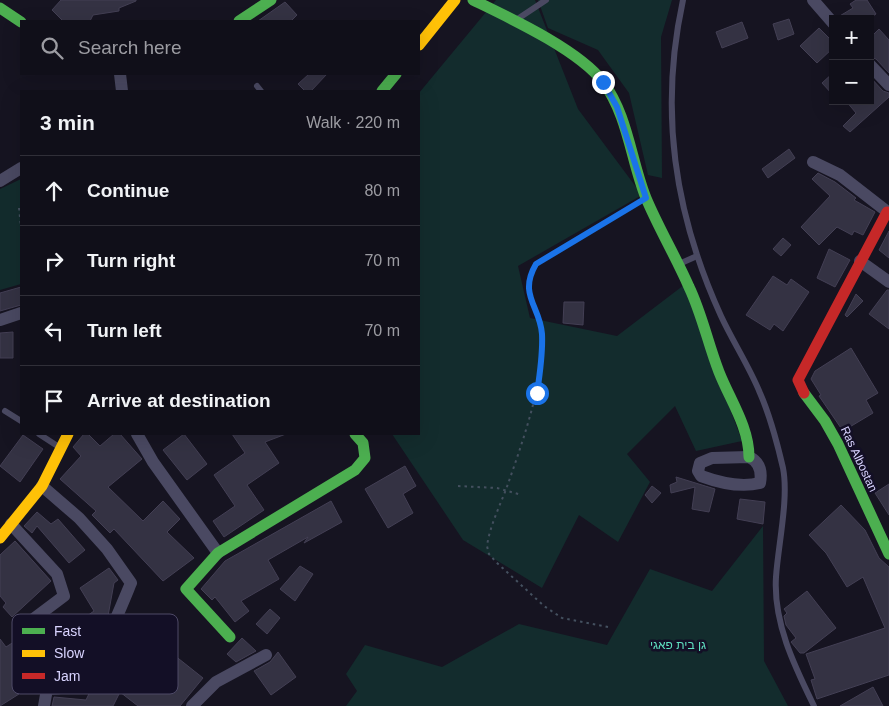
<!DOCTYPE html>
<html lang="en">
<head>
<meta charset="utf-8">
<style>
	body { margin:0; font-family:Arial,Heebo,sans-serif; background:#191822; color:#f1f3f6 }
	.controls { position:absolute; right:15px; top:15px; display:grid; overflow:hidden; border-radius:0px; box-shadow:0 5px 20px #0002 }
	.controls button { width:45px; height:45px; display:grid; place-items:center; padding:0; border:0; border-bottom:1px solid #302f38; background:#100f19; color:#f1f3f6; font:25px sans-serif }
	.stop { position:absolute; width:15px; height:15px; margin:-11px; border:4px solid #1a73e8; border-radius:50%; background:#fff }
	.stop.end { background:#1a73e8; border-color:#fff; box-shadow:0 1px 5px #0008 }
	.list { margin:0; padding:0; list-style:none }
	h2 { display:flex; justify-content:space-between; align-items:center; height:65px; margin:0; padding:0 20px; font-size:21px }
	h2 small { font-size:16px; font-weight:400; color:#9c9ca2 }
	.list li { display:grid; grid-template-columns:32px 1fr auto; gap:15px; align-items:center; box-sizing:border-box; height:70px; padding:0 20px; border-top:1px solid #302f38 }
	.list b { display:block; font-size:19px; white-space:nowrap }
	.list em { font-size:16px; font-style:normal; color:#9c9ca2 }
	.icon { flex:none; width:28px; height:28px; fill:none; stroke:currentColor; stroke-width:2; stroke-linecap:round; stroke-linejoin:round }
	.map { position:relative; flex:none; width:889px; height:706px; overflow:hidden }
	.search { position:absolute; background:#100f19; box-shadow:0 5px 20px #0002; left:20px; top:20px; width:400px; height:55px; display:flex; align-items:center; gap:12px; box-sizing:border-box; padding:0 18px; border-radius:0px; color:#9c9ca2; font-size:19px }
	.panel { position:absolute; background:#100f19; box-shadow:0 5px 20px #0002; left:20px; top:90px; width:400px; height:345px; border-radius:0px }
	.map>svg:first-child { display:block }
	.green { fill:#132c2d }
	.building { fill:#343243; stroke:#433f54 }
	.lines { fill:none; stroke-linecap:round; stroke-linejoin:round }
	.path { stroke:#44505f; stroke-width:2; stroke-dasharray:2.5 4; stroke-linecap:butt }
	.lane { stroke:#4a4962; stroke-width:6 }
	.street { stroke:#4a4962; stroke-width:12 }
	.fast { stroke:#4caf50; stroke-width:11 }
	.slow { stroke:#ffc107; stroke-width:11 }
	.jam { stroke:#c62828; stroke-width:11 }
	.route { stroke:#1a73e8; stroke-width:6 }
	.labels { text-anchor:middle; stroke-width:5; stroke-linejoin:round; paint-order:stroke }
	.street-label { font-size:12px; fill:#d9d4ff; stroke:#130f26 }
	.park-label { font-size:12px; fill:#5fe0c0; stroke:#130f26 }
	.key { fill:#130f26; stroke:#4e4a67; stroke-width:1 }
	.key-label { font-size:14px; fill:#d9d4ff }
</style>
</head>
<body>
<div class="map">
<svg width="889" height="706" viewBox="0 0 889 706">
	<rect width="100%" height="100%" fill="#161421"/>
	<g class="green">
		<path d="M496,0H535L578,109L642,195L518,266L530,318L617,336L684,285L742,441L696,451L675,406L627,454L650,482L618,542L579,515L542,588L463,540L392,434H419V93Z"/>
		<path d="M538,0H672L661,37L662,178L648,175L629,93L598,50L548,28Z"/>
		<path d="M21,179V284L0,290V189Z"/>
		<path d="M763,526L764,661L788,706H346L357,691L346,674L365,645L442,667L519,624L607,645L650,569L712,591Z"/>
	</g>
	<g class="building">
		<path d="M61,0H136V1L119,8V11L93,15L90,21H63L52,10Z"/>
		<path d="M856,0H867L876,14L868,19H840L838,17L853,8L850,4Z"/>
		<path d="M285,2L297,15L291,21H258Z"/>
		<path d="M789,19L794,34L778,40L773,24Z"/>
		<path d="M742,22L748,38L722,48L716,32Z"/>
		<path d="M819,28L833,42V48L817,63L800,46Z"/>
		<path d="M879,29L889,40V73L876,59L870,57V38Z"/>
		<path d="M833,73V95L822,83Z"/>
		<path d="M309,74H327L311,91H305L298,84Z"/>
		<path d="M870,77L883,91L889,93V97L850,132L843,126L856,113L846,101H870Z"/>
		<path d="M789,149L795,158L768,178L762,169Z"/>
		<path d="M818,173L835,182L856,198L854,200L875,212L863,235L854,231L852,235L837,227L819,245L801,227L830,196L812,179Z"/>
		<path d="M889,231V258L879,250Z"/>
		<path d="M783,238L791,245L781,256L773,249Z"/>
		<path d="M829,249L850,260L835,287L817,278Z"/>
		<path d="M773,276L787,285L791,279L809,292L783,331L774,324L770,330L746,315Z"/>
		<path d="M21,287V305L0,311V293Z"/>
		<path d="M887,290H889V329L869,314Z"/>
		<path d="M856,294L863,301L847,317L845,315Z"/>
		<path d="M564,302H584L583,325L563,323Z"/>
		<path d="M13,332V358H0V333Z"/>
		<path d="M851,348L878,393L866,400L873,413L843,431L819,396L821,395L811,379L815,371Z"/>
		<path d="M84,434H88L100,446L114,434H120L142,459L108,487L143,521L163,501L180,519L167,532L194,558L163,581L114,529L110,533L92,515L96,511L60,479L81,456L73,447Z"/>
		<path d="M184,434L207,464L187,480L163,450Z"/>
		<path d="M232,434H286L265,442L279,463L247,485L264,510L224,537L213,521L235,506L214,475L245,453Z"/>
		<path d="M23,435L43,449L20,482L0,466Z"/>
		<path d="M405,466L416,486L403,494L413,513L388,528L365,489Z"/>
		<path d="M676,477L715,489L709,512L692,509L695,487L671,493L670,485L677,482Z"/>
		<path d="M889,484V515L875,493Z"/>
		<path d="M652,486L661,493L652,503L645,495Z"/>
		<path d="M740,499L765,502L763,524L737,519Z"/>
		<path d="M331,501L342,522L304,543L308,537L268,560L279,579L241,601L249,611L235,622L215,597L212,600L201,589L225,561Z"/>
		<path d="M841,505L865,530L879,558L889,567V675L817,699L811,680L815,679L806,654L885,628L863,577L847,587L826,553L809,535Z"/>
		<path d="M37,512L51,524L58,519L85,550L69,563L37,526L32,533L24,526Z"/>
		<path d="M15,541L51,581L12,617L3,607L6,603L0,596V555Z"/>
		<path d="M300,566L313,574L295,601L280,589Z"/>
		<path d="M109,568L118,580L114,583L108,616L95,642L90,632L64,644L73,666L53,675V672L16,690L19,694L0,706V639L6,647L23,636L27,641L58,626L60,630L80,621L94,611L80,588Z"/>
		<path d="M807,591L836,628L804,653H800L791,642L796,638L786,625L784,616L787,613L784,609Z"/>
		<path d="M270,609L280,618L267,634L256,624Z"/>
		<path d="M242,638L256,651L236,662L227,654Z"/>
		<path d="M160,643L176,652L174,655L203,678L180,706H138L120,692L113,706H52L54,697L86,700L98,675L132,691L150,667L147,665Z"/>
		<path d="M278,652L296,677L271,695L254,671L270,662Z"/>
		<path d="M873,687L883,706H840Z"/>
	</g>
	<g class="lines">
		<g class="path">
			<path d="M19,208L21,227"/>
			<path d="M458,486L497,488L522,495"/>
			<path d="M608,627L562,618L544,606L496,562L489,554L487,546C490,524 502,502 509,481C523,441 536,402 542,360C543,351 544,338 541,329C534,302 517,279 545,257L633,206"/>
		</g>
		<g class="lane">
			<path d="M683,0C659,110 674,213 721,316C733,342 749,366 760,393C771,418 777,442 783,468C789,498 778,546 776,577C773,623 795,667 814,706"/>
			<path d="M516,20L546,0"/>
			<path d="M257,86L261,91"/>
			<path d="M679,264L697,256"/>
			<path d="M5,411L21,421"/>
			<path d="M39,434L59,447"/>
		</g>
		<g class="street">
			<path d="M813,0L833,23"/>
			<path d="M870,65L889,85"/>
			<path d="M120,74L122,91"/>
			<path d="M813,162L840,175L889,213"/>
			<path d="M0,181L21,168"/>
			<path d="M860,261L889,282"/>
			<path d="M0,320L21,313"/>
			<path d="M137,434L153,462L218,553"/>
			<path d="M749,457C760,462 762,472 760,483C740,488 720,483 701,476L698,471L700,463L712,458Z"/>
			<path d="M42,486L79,518L107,549L131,583C123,602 95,672 81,682C71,689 59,688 47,689L44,706"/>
			<path d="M11,524L57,574L64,596L24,626"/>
			<path d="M192,706L216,682L266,655"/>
		</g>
		<g class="fast">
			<path d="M473,0C510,18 579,50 603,82C628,115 631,161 646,198C659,229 676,257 689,287C702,314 708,344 719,372C730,400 749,427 749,457"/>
			<path d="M0,8L21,22"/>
			<path d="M239,21L271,0"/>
			<path d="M382,91L396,74"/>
			<path d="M804,393L825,421L838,444L889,554"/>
			<path d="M230,637L186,589L218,553L355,470L365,458L363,443L355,434"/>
		</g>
		<g class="slow">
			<path d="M419,45L455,0"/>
			<path d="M0,538L42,486L68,434"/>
		</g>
		<path class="jam" d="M804,393L798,380L887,212"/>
	</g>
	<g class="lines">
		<path class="route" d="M537,393C540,373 543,354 542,334C540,306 518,295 536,264L646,198L617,107L603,82"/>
	</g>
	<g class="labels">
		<g class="street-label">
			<text transform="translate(859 459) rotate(65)" y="4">Ras Albostan</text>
		</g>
		<g class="park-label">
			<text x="678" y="649">גן בית פאגי</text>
		</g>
	</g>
	<rect x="12" y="614" width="166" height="80" rx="8" class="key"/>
	<rect x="22" y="628" width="23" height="6" fill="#4caf50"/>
	<rect x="22" y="650" width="23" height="7" fill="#ffc107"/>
	<rect x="22" y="673" width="23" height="6" fill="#c62828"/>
	<g class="key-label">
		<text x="54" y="636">Fast</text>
		<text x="54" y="658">Slow</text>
		<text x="54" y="681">Jam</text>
	</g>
</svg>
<div class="controls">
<button>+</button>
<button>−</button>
</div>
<div class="stop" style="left:537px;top:393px"></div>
<div class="stop end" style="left:603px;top:82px"></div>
<div class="search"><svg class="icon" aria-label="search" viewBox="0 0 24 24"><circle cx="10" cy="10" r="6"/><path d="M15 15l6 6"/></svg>Search here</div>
<section class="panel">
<h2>3 min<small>Walk · 220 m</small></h2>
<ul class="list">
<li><svg class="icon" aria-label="ahead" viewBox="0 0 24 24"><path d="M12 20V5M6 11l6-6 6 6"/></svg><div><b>Continue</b></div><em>80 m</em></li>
<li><svg class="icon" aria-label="right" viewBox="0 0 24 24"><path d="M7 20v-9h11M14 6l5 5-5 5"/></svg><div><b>Turn right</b></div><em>70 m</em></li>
<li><svg class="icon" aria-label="left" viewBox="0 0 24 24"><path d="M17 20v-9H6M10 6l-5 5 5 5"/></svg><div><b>Turn left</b></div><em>70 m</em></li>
<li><svg class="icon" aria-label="arrive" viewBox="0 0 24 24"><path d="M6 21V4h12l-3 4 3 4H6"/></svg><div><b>Arrive at destination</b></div></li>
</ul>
</section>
</div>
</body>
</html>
